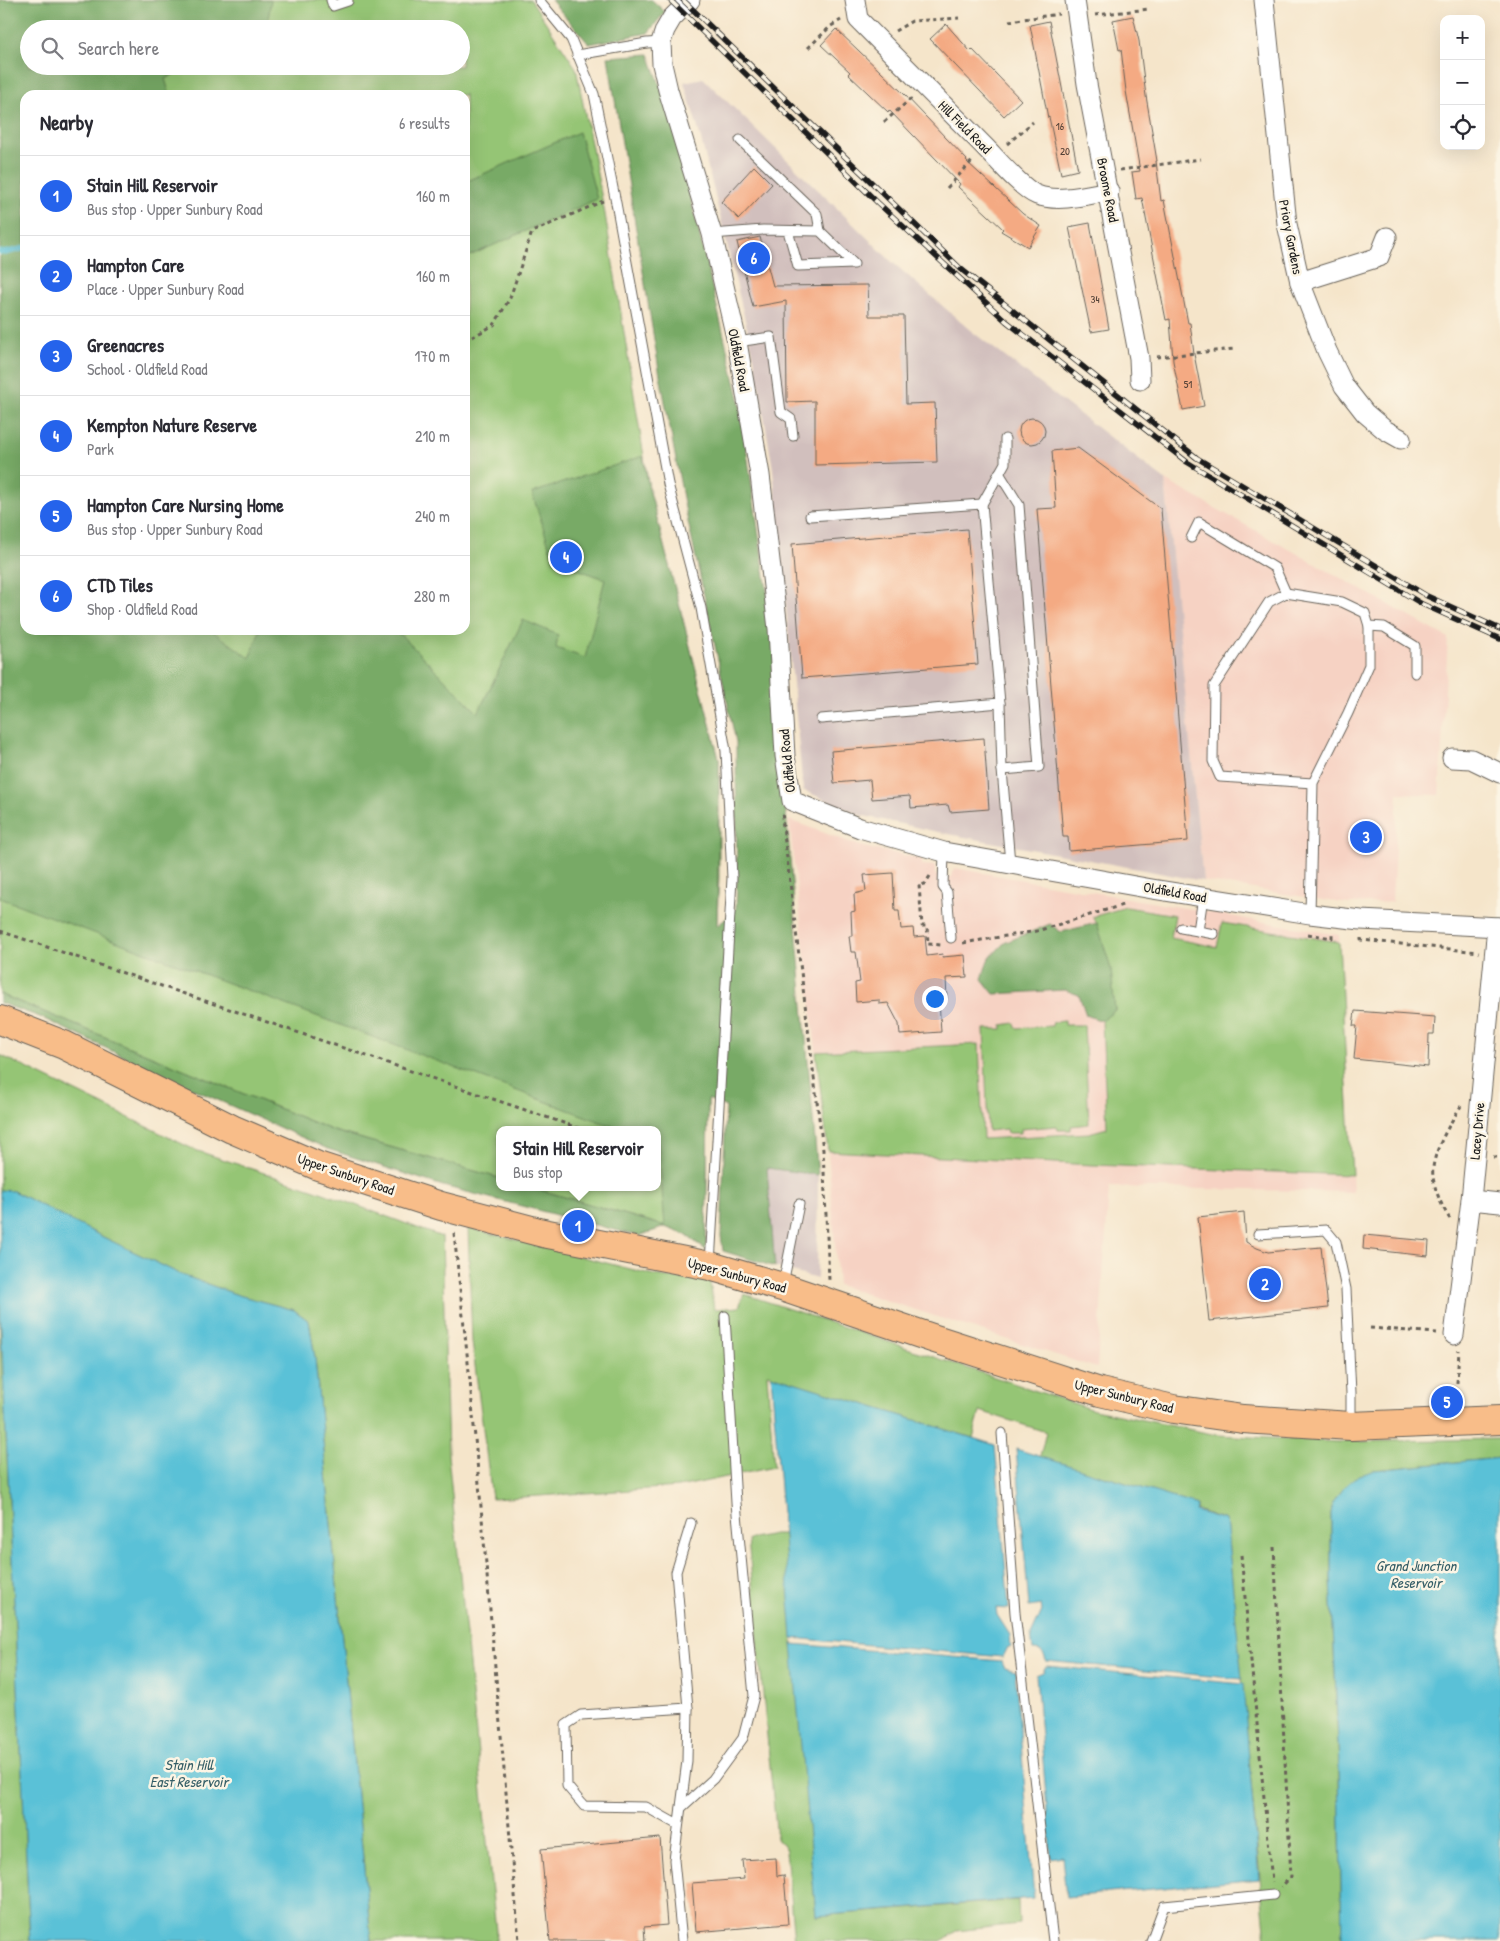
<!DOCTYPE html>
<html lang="en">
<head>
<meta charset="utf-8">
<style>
	body { margin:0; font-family:"Patrick Hand",sans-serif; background:#f7f7f7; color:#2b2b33 }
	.controls { position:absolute; right:15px; top:15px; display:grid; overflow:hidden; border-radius:10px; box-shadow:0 5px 20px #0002 }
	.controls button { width:45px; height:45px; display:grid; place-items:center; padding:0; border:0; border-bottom:1px solid #e1e1e2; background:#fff; color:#2b2b33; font:25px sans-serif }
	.you { position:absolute; left:934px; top:998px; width:18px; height:18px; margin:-12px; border:4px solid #fff; border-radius:50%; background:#1a73e8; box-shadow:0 0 0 8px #1a73e833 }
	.badge { display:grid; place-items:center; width:32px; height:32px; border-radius:50%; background:#2563eb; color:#fff; font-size:16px; font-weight:700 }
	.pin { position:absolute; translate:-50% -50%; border:2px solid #fff; box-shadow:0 1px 5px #0006 }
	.popup { position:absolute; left:496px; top:1126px; width:165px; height:65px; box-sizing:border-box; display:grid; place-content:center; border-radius:10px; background:#fff; filter:drop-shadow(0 1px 4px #0005); font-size:16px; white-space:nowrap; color:#7c7c81 }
	.popup b { font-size:19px; color:#2b2b33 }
	.popup::after { content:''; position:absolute; left:50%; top:100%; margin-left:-10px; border:10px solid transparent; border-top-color:#fff }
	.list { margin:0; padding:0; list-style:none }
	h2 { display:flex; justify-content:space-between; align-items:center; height:65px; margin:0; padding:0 20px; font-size:21px }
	h2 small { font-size:16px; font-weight:400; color:#7c7c81 }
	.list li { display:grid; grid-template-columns:32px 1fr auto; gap:15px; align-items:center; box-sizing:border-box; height:80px; padding:0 20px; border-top:1px solid #e1e1e2 }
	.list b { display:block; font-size:19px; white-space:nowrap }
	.list p { margin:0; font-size:16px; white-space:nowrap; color:#7c7c81 }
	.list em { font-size:16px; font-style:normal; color:#7c7c81 }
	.icon { flex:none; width:28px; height:28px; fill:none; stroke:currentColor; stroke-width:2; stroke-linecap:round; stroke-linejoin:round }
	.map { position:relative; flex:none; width:1500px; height:1941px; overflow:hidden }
	.search { position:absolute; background:#fff; box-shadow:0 5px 20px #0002; left:20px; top:20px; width:450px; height:55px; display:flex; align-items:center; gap:12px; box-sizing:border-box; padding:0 18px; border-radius:28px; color:#7c7c81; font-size:19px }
	.panel { position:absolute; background:#fff; box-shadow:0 5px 20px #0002; left:20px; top:90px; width:450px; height:545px; border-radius:15px }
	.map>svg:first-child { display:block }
	.built { fill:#f6d2c3 }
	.industrial { fill:#d1bfbd }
	.green { fill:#95c574; stroke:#587048; fill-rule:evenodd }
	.forest { fill:#78aa66; stroke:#4a6341 }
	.water { fill:#5ac1d7; stroke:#3b6e7a }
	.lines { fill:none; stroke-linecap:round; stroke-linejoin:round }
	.stream { stroke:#5ac1d7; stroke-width:5.5 }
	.building { fill:#f4aa83 }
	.lane-casing { stroke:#686259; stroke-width:11 }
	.street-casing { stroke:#686259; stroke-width:21 }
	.highway-casing { stroke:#686259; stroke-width:30 }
	.path { stroke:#686259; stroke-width:3; stroke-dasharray:4 4; stroke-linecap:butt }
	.lane { stroke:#fff; stroke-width:9 }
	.street { stroke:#fff; stroke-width:19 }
	.highway { stroke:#f8bd89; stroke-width:28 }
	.rail-casing { stroke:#1c1c1c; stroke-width:5.5 }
	.rail { stroke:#fcf5e5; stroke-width:4; stroke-dasharray:11; stroke-linecap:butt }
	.labels { text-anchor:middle; stroke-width:5; stroke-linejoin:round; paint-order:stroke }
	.number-label { font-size:11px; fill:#524036 }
	.street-label { font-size:14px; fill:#1c1c1c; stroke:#fcf5e5 }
	.water-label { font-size:15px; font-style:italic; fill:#355e67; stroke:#fcf5e5 }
</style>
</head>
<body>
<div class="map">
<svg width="1500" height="1941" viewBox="0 0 1500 1941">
	<rect width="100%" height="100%" fill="#fcf5e5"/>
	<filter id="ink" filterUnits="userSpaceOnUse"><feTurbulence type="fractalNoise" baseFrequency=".02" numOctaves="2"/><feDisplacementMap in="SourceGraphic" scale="10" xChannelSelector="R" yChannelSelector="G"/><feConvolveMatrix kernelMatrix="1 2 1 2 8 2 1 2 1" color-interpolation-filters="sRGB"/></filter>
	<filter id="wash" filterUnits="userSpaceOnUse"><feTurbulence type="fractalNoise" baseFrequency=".0096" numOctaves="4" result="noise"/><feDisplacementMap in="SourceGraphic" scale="20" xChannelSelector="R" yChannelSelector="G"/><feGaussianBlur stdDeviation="1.12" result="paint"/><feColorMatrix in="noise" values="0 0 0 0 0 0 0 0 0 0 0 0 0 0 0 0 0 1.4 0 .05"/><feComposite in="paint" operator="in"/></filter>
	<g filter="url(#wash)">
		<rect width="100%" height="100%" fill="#f5e5ca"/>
		<g class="built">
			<path d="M1165,480L1448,638L1439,795L1398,793L1392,902L1349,904L1203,881Z"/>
			<path d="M789,820L863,847L922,859V865L935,866V875L952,877L954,868L1339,935L1353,1192L1109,1187L1097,1368L838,1285L828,1151Z"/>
		</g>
		<g class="industrial">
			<path d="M703,78L891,261L970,330L1165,480L1203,881L938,832L860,815L803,790L773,469L754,357L720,216L700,135L684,82Z"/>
			<path d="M767,1168L818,1175L817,1279L775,1267Z"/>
		</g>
		<g class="green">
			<path d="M0,0H531L576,68L605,214L649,488L719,759V878L708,1099L706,1250L686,1235L665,1226L530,1187H657V1130H499V1178L334,1131L0,994ZM29,29H461V66H29ZM25,95H465V630H25Z"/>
			<path d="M1126,907L1175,915L1171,938L1217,947L1222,923L1339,942L1352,1175L1093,1165L828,1151L816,1052L979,1044L983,1139L1089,1133L1107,1128L1102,1021L1115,1010L1097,923L1092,917Z"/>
			<path d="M1065,1021V1025H1084L1089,1124L1071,1126V1130H1058L1057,1126L1021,1129V1133H1008L1007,1129L988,1131L984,1029H1002V1025L1015,1023L1016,1028L1052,1026L1053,1022Z"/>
			<path d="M0,1055L195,1150L315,1190L442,1237L448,1455L497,1941H371L315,1358L309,1321L294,1310L238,1295L182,1275L103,1237L13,1191L0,1193Z"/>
			<path d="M468,1228L654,1275L710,1282L714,1309L739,1307L744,1294L1094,1410L1217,1435L1337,1442L1500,1439V1458L1374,1470L1333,1503L1331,1513V1578L1339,1767L1342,1941H1266L1226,1520L1196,1510L1197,1505L1040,1457L1046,1432L980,1411L973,1438L767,1374L774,1467L679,1487L492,1499L472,1342Z"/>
			<path d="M0,1307L30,1941H0Z"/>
			<path d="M774,1534H784L816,1916L1018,1900L1019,1924L956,1931L942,1941H794L786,1850L777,1839L748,1539Z"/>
		</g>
		<g class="forest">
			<path d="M0,0H271L267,26L262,29H29V66H190L165,79L170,95H25V630H211L250,658L260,630H391L401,635L478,713L523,620L558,635L556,648L585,658L605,579L554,561L532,493L643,456L649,488L719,759L717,926L736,910L737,881L736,742L685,508L659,370L608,57L649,54L670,113L739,398L773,632L785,802L818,1175L767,1168L775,1267L723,1251L721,1236L726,1107L708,1099L706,1250L686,1235L665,1227L639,1236L443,1186L328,1149L184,1085L40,1017L0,1003V994L334,1131L499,1178V1187H530L665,1226L657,1130H622L0,898Z"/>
			<path d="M551,0H652L665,12L648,33L589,44Z"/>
			<path d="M579,132L597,199L465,258V182Z"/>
			<path d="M1097,923L1111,969L1115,1010L1102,1021L1086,1015L1079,995L1065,990L994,994L982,979L988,960L1004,943L1050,924L1061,932Z"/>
		</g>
		<g class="water">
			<path d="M1,1190L13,1191L103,1237L182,1275L238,1295L294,1310L309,1321L315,1358L371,1941H30L0,1307V1193Z"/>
			<path d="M771,1375L995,1445L1009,1609L996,1608L997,1615L1010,1635L1011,1647H1008L1003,1657L792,1638Z"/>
			<path d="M1016,1449L1197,1505L1195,1511L1226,1520L1242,1679L1046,1661C1044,1652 1041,1650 1033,1650L1031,1635L1042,1611L1041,1605L1029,1607Z"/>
			<path d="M1500,1458V1941H1342L1339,1767L1331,1578V1513L1333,1503L1342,1489L1354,1478L1374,1470Z"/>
			<path d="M792,1644L1002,1661L1005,1668L1015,1671L1034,1898L816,1916Z"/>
			<path d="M1046,1666L1243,1684L1259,1879L1066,1897L1062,1856L1051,1858L1036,1675L1043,1672Z"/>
		</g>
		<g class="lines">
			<path class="stream" d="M0,252L5,253L25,248"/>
		</g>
		<g id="blocks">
			<g class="building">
				<path d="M1133,16L1139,41L1146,96L1157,161H1156L1161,201L1164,200L1188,323H1190L1194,354L1204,406L1183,410L1173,361L1170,319L1166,320L1142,198L1136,199L1132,172L1140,171L1126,91L1121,49L1119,50L1113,20Z"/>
				<path d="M1049,21L1078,170L1061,174L1049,117L1048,118L1030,25Z"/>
				<path d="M946,24L970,51L972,49L1021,100L1004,116L930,39Z"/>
				<path d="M836,29L904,94L967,160L966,161L1023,214L1041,226L1028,247L1001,231L1003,229L958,187L960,184L889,110L888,112L848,74L850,72L821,45Z"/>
				<path d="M754,166L772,184L739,219L721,202Z"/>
				<path d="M1090,223L1109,329L1091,332L1069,227Z"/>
				<path d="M760,237L773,286L868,285L869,316H904L906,404L935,403L937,462L815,465V401L787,402L786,301L753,307L737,242Z"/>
				<circle cx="1032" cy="431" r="13"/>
				<path d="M1078,448L1161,509L1188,841L1069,851L1068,837H1063L1037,509L1056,508L1052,451Z"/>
				<path d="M967,529L978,664L802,678L792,544Z"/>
				<path d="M984,738L989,809L950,812L948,805L911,808L910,796L872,799L870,780L834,783L831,751Z"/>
				<path d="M893,873L895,911H899L901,929L913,928L914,937L925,936L927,956L943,954L942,957L965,955L967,977L946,978L947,999L939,1000L941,1032L900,1035L899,1024L888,1003L879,1004V1000L856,1002L855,983L860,982L856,952H851L849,936H852L851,912L855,911L854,894L866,891L864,875Z"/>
				<path d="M1355,1011L1435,1017L1434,1034H1429L1428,1067L1354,1059L1357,1026H1353Z"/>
				<path d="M1244,1212L1246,1242L1257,1248L1268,1252L1321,1247L1328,1308L1209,1321L1198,1217Z"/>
				<path d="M1364,1235L1429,1241L1428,1256L1363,1249Z"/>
				<path d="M660,1838L667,1925L644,1927L645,1941H550L541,1849Z"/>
				<path d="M776,1858L777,1876L784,1875L788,1924L696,1932L692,1883L744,1879L742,1860Z"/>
			</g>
		</g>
	</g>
	<g filter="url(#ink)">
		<use href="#blocks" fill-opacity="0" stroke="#686259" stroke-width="1"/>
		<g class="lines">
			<g class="lane-casing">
				<g id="lane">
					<path d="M331,0L333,6L348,1"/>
					<path d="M539,0L571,39L594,94L616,203L668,484L701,608L726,751L732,878L710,1264"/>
					<path d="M577,55L647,43L661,42"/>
					<path d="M740,140L817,214L820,231"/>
					<path d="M712,234L763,230L820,231L854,264L798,266L788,231"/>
					<path d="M737,342L771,337L781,412L791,419L793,436"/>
					<path d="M1005,439V463L982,504L1000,703L1002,770L1010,863"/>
					<path d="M999,473L1019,505L1039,767L1002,770"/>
					<path d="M810,516L982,504"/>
					<path d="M1191,538L1199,522L1275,568L1286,593"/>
					<path d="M1369,626L1384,627L1415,646V673"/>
					<path d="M821,719L1000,703"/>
					<path d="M944,852L943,887L947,892L951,938"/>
					<path d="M1310,914L1313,783L1348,713L1369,665V626L1365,613L1342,602L1286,593L1269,602L1214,686L1213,761L1220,777L1313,783"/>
					<path d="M1181,928L1198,931L1203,897"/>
					<path d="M1198,931L1214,934"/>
					<path d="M1258,1234L1326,1230L1336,1242L1346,1289L1351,1393V1424"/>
					<path d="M783,1284L799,1204"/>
					<path d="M1002,1433L1015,1613L1053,1941"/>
					<path d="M681,1808L713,1779L743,1738L754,1696L736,1503L725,1316"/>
					<path d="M678,1825L646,1807L584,1806L567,1786L566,1725L581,1715L688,1708"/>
					<path d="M682,1941L674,1860L687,1761L688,1708L676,1572L691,1523"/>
					<path d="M1151,1941L1164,1906L1273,1895"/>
				</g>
			</g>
			<g class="street-casing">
				<g id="street">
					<path d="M690,0L672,18L665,30L661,42L662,64L668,90L712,234L737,342L760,475L778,629L785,756L792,801L860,828L944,852L1152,889L1310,914L1361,920L1500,927"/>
					<path d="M855,0L858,19C900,61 942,104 984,146C996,158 1022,189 1037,195C1058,203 1087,195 1109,191"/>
					<path d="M1075,0L1087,84L1139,358L1140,380"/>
					<path d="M1264,0L1287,224L1300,282L1327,351L1344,386L1365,413L1385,430L1401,439"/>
					<path d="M1300,282L1379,257L1387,237"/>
					<path d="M1452,758L1471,759L1500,773"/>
					<path d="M1471,1200L1500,1203"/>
					<path d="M1454,1335L1471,1200L1497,927"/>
				</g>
			</g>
			<g class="highway-casing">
				<path id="highway" d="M0,1020L64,1045L232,1129L318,1166L441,1206L543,1233L710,1266L782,1287L932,1338L1100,1392L1173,1409L1243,1419L1351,1426L1500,1420"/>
			</g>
			<g class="path">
				<path d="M1095,15L1149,9"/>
				<path d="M1009,21L1059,14"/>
				<path d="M895,31L912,21L959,18"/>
				<path d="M808,48L831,26L841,20"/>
				<path d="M884,122L913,97"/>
				<path d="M1007,144L1033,122"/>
				<path d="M1120,170L1201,159"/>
				<path d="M947,188L974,159"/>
				<path d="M465,341L494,325L510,298L532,232L603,201"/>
				<path d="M1157,357L1234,349"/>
				<path d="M784,815L782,818L823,1150L829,1280"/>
				<path d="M930,876L925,884L919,885L922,926H927L928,944L942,945"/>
				<path d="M0,931L584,1130"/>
				<path d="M1308,934L1332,938V934"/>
				<path d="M1361,938V940L1479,952"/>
				<path d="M963,943L1037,931L1126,904"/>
				<path d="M1493,1157H1500"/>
				<path d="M1450,1219C1442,1207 1435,1191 1433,1177C1430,1156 1450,1123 1461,1106"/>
				<path d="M454,1233L470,1381L519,1941"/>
				<path d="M1370,1328L1437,1333"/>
				<path d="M1457,1383L1459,1350"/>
				<path d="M1274,1547L1291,1877L1281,1887"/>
				<path d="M1241,1555L1272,1882"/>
			</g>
			<use href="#lane" class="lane"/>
			<use href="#street" class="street"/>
			<use href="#highway" class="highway"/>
			<g class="rail-casing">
				<g id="rail">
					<path d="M670,0L878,203L1006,321L1187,462L1422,604L1500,639"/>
					<path d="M683,0L961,269L1197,458L1427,596L1500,629"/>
				</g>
			</g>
			<use href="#rail" class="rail"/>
		</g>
	</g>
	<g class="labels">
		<g class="number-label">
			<text x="1060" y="130">16</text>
			<text x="1065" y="155">20</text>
			<text x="1095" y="303">34</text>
			<text x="1188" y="388">51</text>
		</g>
		<g class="street-label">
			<text transform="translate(965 127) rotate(45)" y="5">Hill Field Road</text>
			<text transform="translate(1108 190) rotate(79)" y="5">Broome Road</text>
			<text transform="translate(1291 237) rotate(79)" y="5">Priory Gardens</text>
			<text transform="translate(739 360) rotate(79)" y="5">Oldfield Road</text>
			<text transform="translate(787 761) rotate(-96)" y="5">Oldfield Road</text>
			<text transform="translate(1175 892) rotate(10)" y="5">Oldfield Road</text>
			<text transform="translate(1477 1131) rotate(-85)" y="5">Lacey Drive</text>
			<text transform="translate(346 1174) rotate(19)" y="5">Upper Sunbury Road</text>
			<text transform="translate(737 1275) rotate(15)" y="5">Upper Sunbury Road</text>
			<text transform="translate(1124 1396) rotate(14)" y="5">Upper Sunbury Road</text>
		</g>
		<g class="water-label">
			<text x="1416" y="1571">Grand Junction<tspan x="1416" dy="17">Reservoir</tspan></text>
			<text x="189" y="1770">Stain Hill<tspan x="189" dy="17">East Reservoir</tspan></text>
		</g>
	</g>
</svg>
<div class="controls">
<button>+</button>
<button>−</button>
<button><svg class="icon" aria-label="locate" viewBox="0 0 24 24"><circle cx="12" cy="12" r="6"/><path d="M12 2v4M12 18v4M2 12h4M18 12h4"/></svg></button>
</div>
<div class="you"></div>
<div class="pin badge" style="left:578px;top:1226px">1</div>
<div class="popup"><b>Stain Hill Reservoir</b>Bus stop</div>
<div class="pin badge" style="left:1265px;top:1284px">2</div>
<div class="pin badge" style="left:1366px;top:837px">3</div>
<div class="pin badge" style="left:566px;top:557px">4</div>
<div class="pin badge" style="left:1447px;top:1402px">5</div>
<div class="pin badge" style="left:754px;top:258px">6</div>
<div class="search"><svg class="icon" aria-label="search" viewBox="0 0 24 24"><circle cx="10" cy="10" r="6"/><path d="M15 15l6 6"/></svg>Search here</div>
<section class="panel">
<h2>Nearby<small>6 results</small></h2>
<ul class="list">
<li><span class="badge">1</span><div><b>Stain Hill Reservoir</b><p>Bus stop · Upper Sunbury Road</p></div><em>160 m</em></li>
<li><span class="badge">2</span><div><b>Hampton Care</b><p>Place · Upper Sunbury Road</p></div><em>160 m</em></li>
<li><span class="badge">3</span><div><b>Greenacres</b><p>School · Oldfield Road</p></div><em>170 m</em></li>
<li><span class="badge">4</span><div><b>Kempton Nature Reserve</b><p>Park</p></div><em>210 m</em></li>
<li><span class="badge">5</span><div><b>Hampton Care Nursing Home</b><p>Bus stop · Upper Sunbury Road</p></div><em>240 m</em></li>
<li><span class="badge">6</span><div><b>CTD Tiles</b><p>Shop · Oldfield Road</p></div><em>280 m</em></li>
</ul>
</section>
</div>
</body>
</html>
